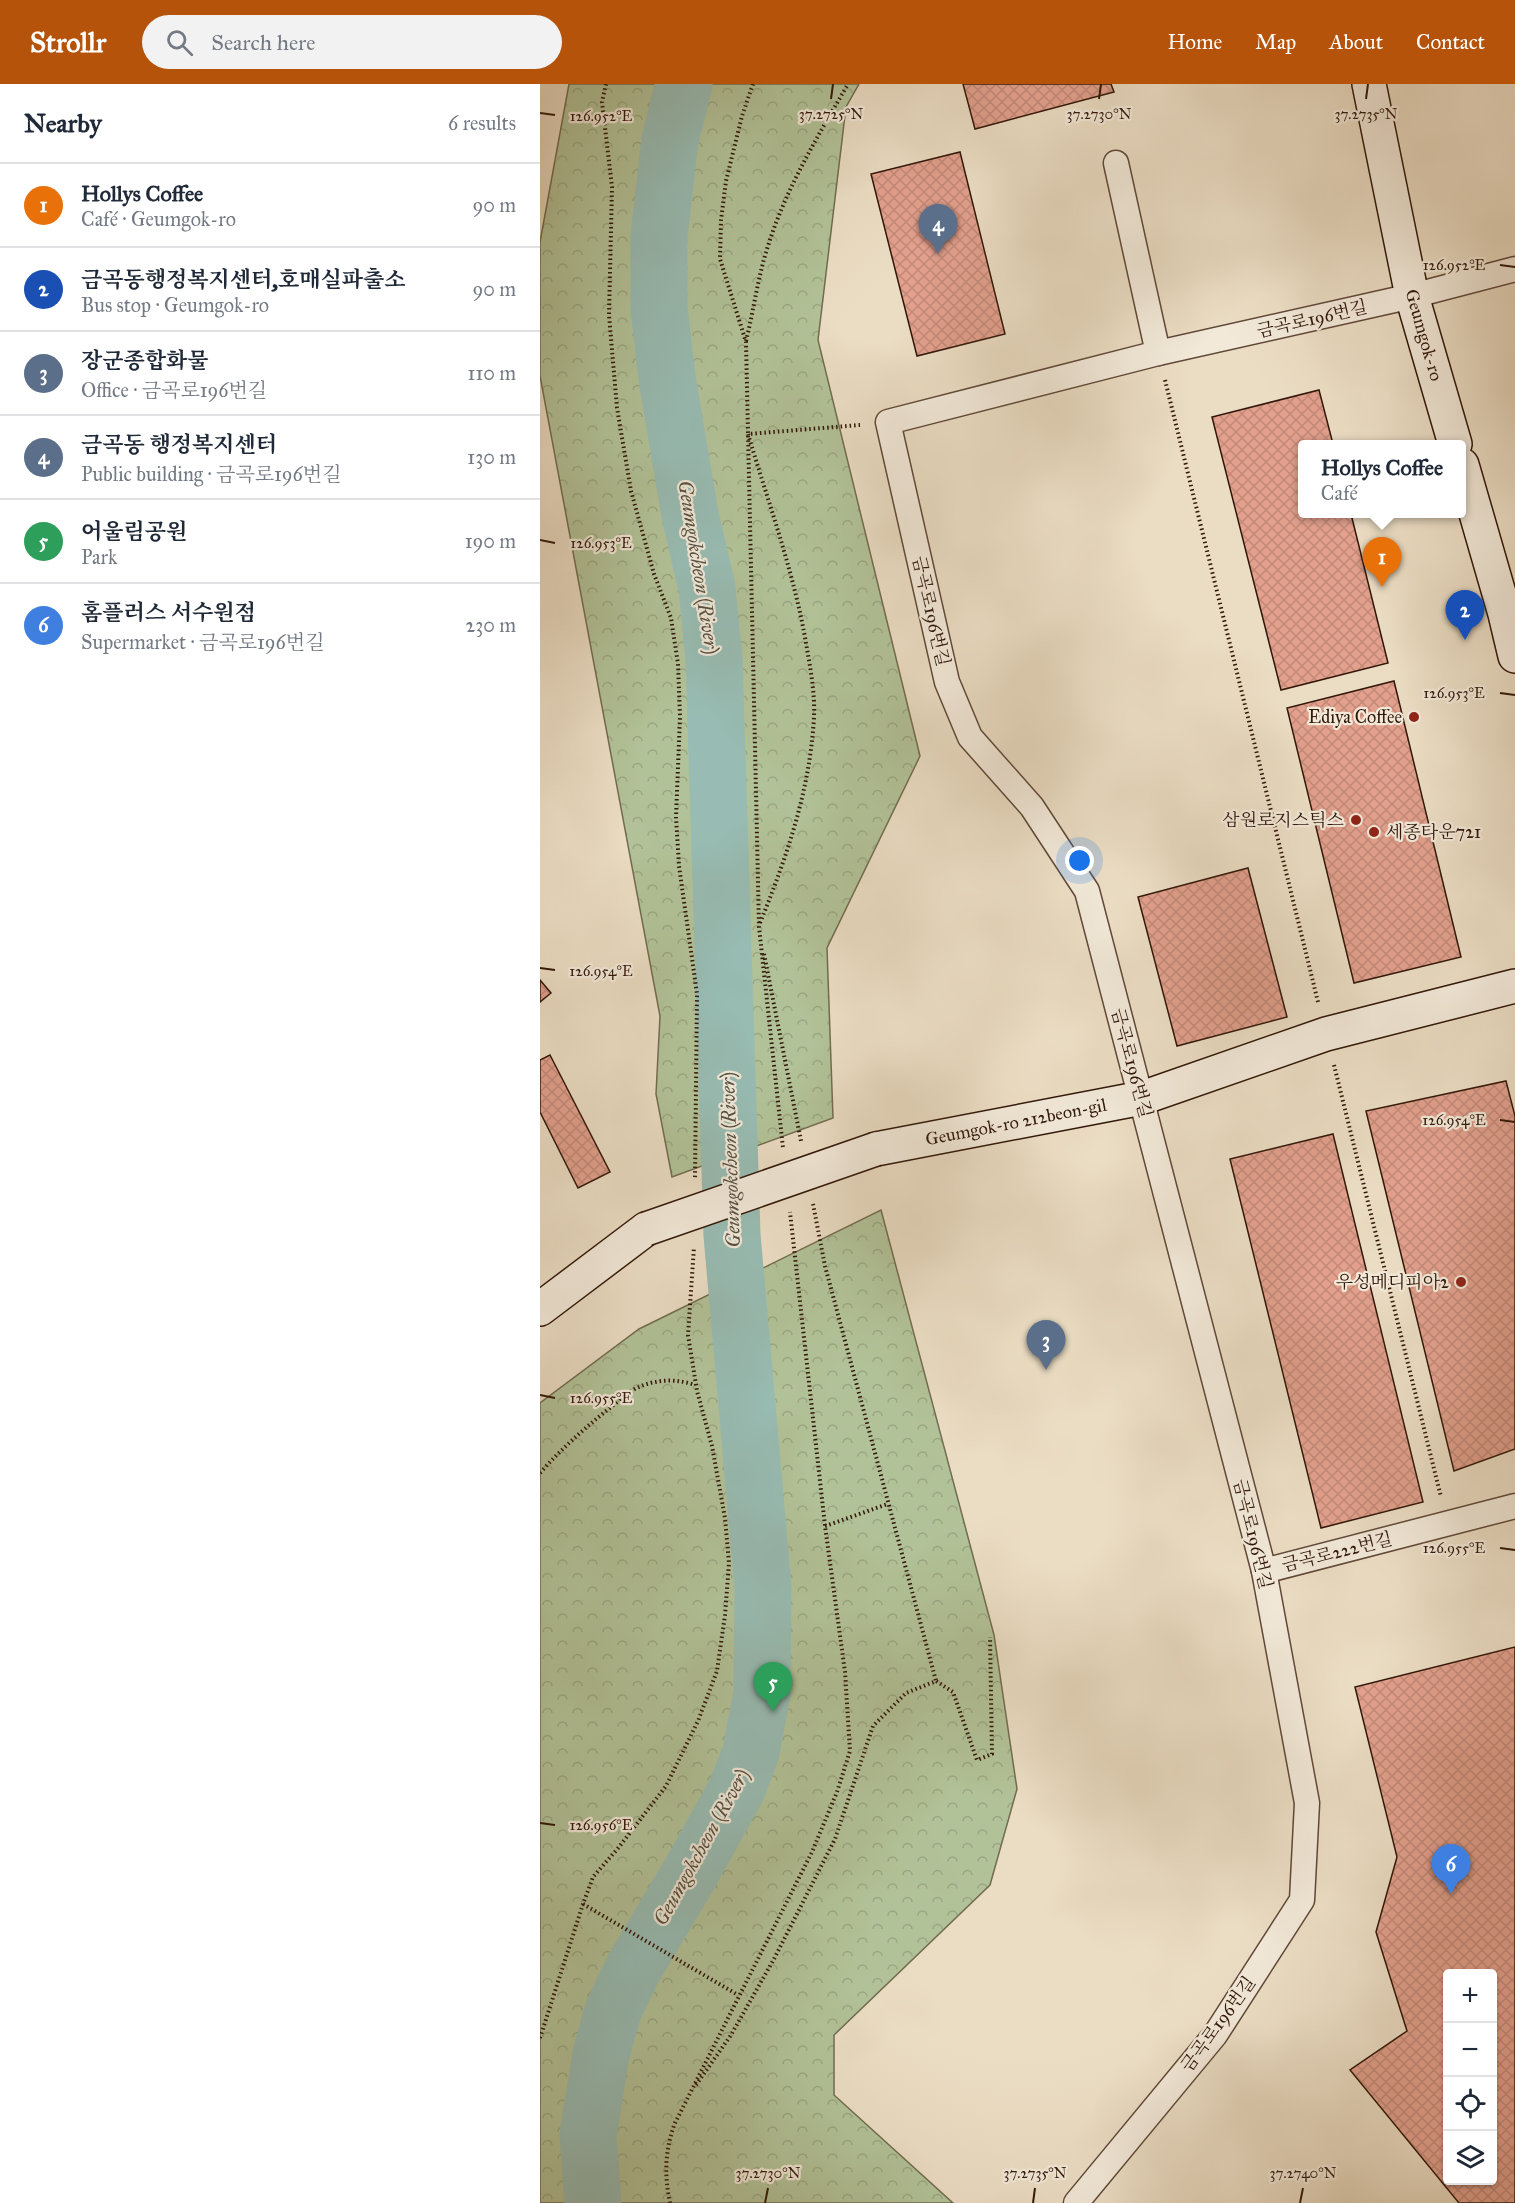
<!DOCTYPE html>
<html lang="en">
<head>
<meta charset="utf-8">
<style>
	body { margin:0; font-family:"IM FELL Great Primer","Noto Serif KR",serif; background:#f2f2f3; color:#1f2937 }
	.controls { position:absolute; right:18px; bottom:18px; display:grid; overflow:hidden; border-radius:6px; box-shadow:0 2px 4px #0004 }
	.controls button { width:54px; height:54px; display:grid; place-items:center; padding:0; border:0; border-bottom:2px solid #e0e1e3; background:#fff; color:#1f2937; font:30px sans-serif }
	.you { position:absolute; left:540px; top:777px; width:21px; height:21px; margin:-15px; border:4px solid #fff; border-radius:50%; background:#1a73e8; box-shadow:0 0 0 9px #1a73e833 }
	.badge { display:grid; place-items:center; width:39px; height:39px; border-radius:50%; background:#b45309; color:#fff; font-size:20px; font-weight:700 }
	.pin { position:absolute; translate:-50% -50px; filter:drop-shadow(0 2px 3px #0008) }
	.pin::after { content:''; position:absolute; top:32px; width:21px; height:18px; background:inherit; clip-path:polygon(0 0,100% 0,50% 100%) }
	.popup { position:absolute; left:758px; top:356px; width:168px; height:78px; box-sizing:border-box; display:grid; place-content:center; border-radius:6px; background:#fff; filter:drop-shadow(0 2px 4px #0005); font-size:20px; white-space:nowrap; color:#747a83 }
	.popup b { font-size:22px; color:#1f2937 }
	.popup::after { content:''; position:absolute; left:50%; top:100%; margin-left:-12px; border:12px solid transparent; border-top-color:#fff }
	.list { margin:0; padding:0; list-style:none }
	h2 { display:flex; justify-content:space-between; align-items:center; height:78px; margin:0; padding:0 24px; font-size:26px }
	h2 small { font-size:20px; font-weight:400; color:#747a83 }
	.list li { display:grid; grid-template-columns:39px 1fr auto; gap:18px; align-items:center; box-sizing:border-box; height:84px; padding:0 24px; border-top:2px solid #e0e1e3 }
	.list b { display:block; font-size:22px; white-space:nowrap }
	.list p { margin:0; font-size:20px; white-space:nowrap; color:#747a83 }
	.list em { font-size:20px; font-style:normal; color:#747a83 }
	.icon { flex:none; width:33px; height:33px; fill:none; stroke:currentColor; stroke-width:2; stroke-linecap:round; stroke-linejoin:round }
	.map { position:relative; flex:none; width:975px; height:2119px; overflow:hidden }
	header { display:flex; align-items:center; gap:36px; box-sizing:border-box; height:84px; padding:0 30px; background:#b45309; color:#fff }
	header strong { font-size:28px }
	nav { display:flex; gap:33px; margin-inline-start:auto; font-size:21px }
	.search { width:420px; height:54px; background:#f2f2f3; display:flex; align-items:center; gap:15px; box-sizing:border-box; padding:0 21px; border-radius:33px; color:#747a83; font-size:22px }
	main { display:flex }
	aside { flex:1; background:#fff }
	.map>svg:first-child { display:block }
	.park { fill:url(#park-crowns); stroke:#726c50; stroke-width:1.5 }
	.lines { fill:none; stroke-linecap:round; stroke-linejoin:round }
	.river { stroke:#98bcb3; stroke-width:57 }
	.building { fill:url(#building-cross-hatch); stroke:#311709; stroke-width:1.5; fill-rule:evenodd }
	.street-casing { stroke:#604838; stroke-width:27 }
	.secondary-casing { stroke:#311709; stroke-width:36 }
	.path { stroke:#311709; stroke-width:4; stroke-dasharray:1.5 3; stroke-linecap:butt }
	.street { stroke:#f2e9d9; stroke-width:24 }
	.secondary { stroke:#f2e9d9; stroke-width:33 }
	.secondary-bridge-casing { stroke:#311709; stroke-width:36; stroke-linecap:butt }
	.secondary-bridge { stroke:#f2e9d9; stroke-width:33 }
	.ticks { fill:none; stroke:#311709; stroke-width:2 }
	.poi-dot { fill:#8f2418; stroke:#f2e9d9; stroke-width:2 }
	.labels { text-anchor:middle; stroke-width:4.5; stroke-linejoin:round; paint-order:stroke }
	.street-label { font-size:18px; fill:#311709; stroke:#f2e9d9 }
	.poi-label { font-size:18px; fill:#311709; stroke:#f2e9d9; text-anchor:end }
	.water-label { font-size:20px; font-style:italic; fill:#555144; stroke:#f2e9d9 }
	.ticks-label { font-size:15px; text-anchor:middle; fill:#311709; stroke:#f2e9d9; stroke-width:4.5; stroke-linejoin:round; paint-order:stroke }
</style>
</head>
<body>
<header>
<strong>Strollr</strong>
<div class="search"><svg class="icon" aria-label="search" viewBox="0 0 24 24"><circle cx="10" cy="10" r="6"/><path d="M15 15l6 6"/></svg>Search here</div>
<nav><a>Home</a><a>Map</a><a>About</a><a>Contact</a></nav>
</header>
<main>
<aside>
<h2>Nearby<small>6 results</small></h2>
<ul class="list">
<li><span class="badge" style="background:#e8710a">1</span><div><b>Hollys Coffee</b><p>Café · Geumgok-ro</p></div><em>90 m</em></li>
<li><span class="badge" style="background:#1a4fb4">2</span><div><b>금곡동행정복지센터,호매실파출소</b><p>Bus stop · Geumgok-ro</p></div><em>90 m</em></li>
<li><span class="badge" style="background:#5c6f8a">3</span><div><b>장군종합화물</b><p>Office · 금곡로196번길</p></div><em>110 m</em></li>
<li><span class="badge" style="background:#5c6f8a">4</span><div><b>금곡동 행정복지센터</b><p>Public building · 금곡로196번길</p></div><em>130 m</em></li>
<li><span class="badge" style="background:#2e9e5b">5</span><div><b>어울림공원</b><p>Park</p></div><em>190 m</em></li>
<li><span class="badge" style="background:#3f7fe0">6</span><div><b>홈플러스 서수원점</b><p>Supermarket · 금곡로196번길</p></div><em>230 m</em></li>
</ul>
</aside>
<div class="map">
<svg width="975" height="2119" viewBox="0 0 975 2119">
	<defs>
		<pattern id="park-crowns" width="20" height="18" patternUnits="userSpaceOnUse" patternTransform="scale(1.5)"><rect width="20" height="18" fill="#b2c298"/><path d="M2 6a3 3 0 1 1 6 0M12 15a3 3 0 1 1 6 0" fill="none" stroke="#9aa682"/></pattern>
		<pattern id="building-cross-hatch" width="8" height="8" patternUnits="userSpaceOnUse" patternTransform="scale(1.5)"><rect width="8" height="8" fill="#e2a08d"/><path d="M0 0l8 8M0 8l8-8" fill="none" stroke="#c28978"/></pattern>
	</defs>
	<rect width="100%" height="100%" fill="#ebddc4"/>
	<filter id="stains"><feTurbulence type="fractalNoise" baseFrequency=".00333" numOctaves="4"/><feColorMatrix values="0 0 0 0 .2 0 0 0 0 .09 0 0 0 0 .02 0 0 0 .5 -.17"/></filter>
	<radialGradient id="worn" r=".72"><stop offset=".6" stop-color="#630" stop-opacity="0"/><stop offset="1" stop-color="#630" stop-opacity=".3"/></radialGradient>
	<g class="park">
		<path d="M29,0H319L306,23L278,256L380,672L287,864L293,1034L132,1093L116,1010L120,932L0,292V158Z"/>
		<path d="M341,1126L454,1551L477,1705L450,1801L294,1951V2011L413,2119H0V1319L99,1245Z"/>
	</g>
	<g class="lines">
		<path class="river" d="M53,2119L48,2051L61,1970L73,1927L93,1885L151,1788L197,1705L211,1668L222,1609L223,1504L192,1151L174,576L167,504L150,431L127,294L119,224V152L130,56L144,0"/>
	</g>
	<g class="building">
		<path d="M423,0H571L574,8L435,45Z"/>
		<path d="M420,68L465,250L377,272L331,90Z"/>
		<path d="M779,306L793,360H762V430H811L848,579L741,606L672,333Z"/>
		<path d="M854,597L921,873L814,899L747,624Z"/>
		<path d="M708,784L747,933L637,962L598,813Z"/>
		<path d="M0,896L11,909L0,918Z"/>
		<path d="M10,971L70,1088L38,1104L0,1028V976Z"/>
		<path d="M966,997L975,1032V1365L914,1387L826,1027Z"/>
		<path d="M793,1050L883,1418L781,1444L690,1075Z"/>
		<path d="M975,1563V2119H919L810,1986L867,1947L836,1848L857,1773L815,1603ZM908,1890H952V2096H908Z"/>
	</g>
	<g class="lines">
		<g class="street-casing">
			<g id="street">
				<path d="M576,79L618,269"/>
				<path d="M724,1487L975,1422"/>
				<path d="M536,2119L675,1951L762,1816L767,1719L724,1487L547,807L492,723L430,653L407,598L348,338L618,269L872,212L975,185"/>
			</g>
		</g>
		<g class="secondary-casing">
			<g id="secondary">
				<path d="M829,0L872,212L915,360"/>
				<path d="M922,381L965,530L975,572"/>
				<path d="M336,1065L602,1014L786,950L975,902"/>
				<path d="M0,1225L106,1145"/>
			</g>
		</g>
		<g class="path">
			<path d="M66,0L62,18L72,103L69,231L77,324L91,407L114,490L131,534L138,580L140,633L136,733L139,782L157,910L155,1095"/>
			<path d="M213,0L202,32L186,97L181,136L180,175L206,258L219,843L243,1064"/>
			<path d="M206,257C214,225 218,192 228,162C246,104 278,52 308,0"/>
			<path d="M625,296L778,918"/>
			<path d="M220,839C247,772 270,706 274,633C275,611 271,587 267,565C255,491 229,421 208,350L320,341"/>
			<path d="M224,870L261,1057"/>
			<path d="M794,981L901,1413"/>
			<path d="M273,1120L285,1182L396,1597"/>
			<path d="M0,1389C22,1364 46,1343 71,1323C78,1318 85,1310 93,1306C113,1295 135,1294 155,1301"/>
			<path d="M285,1442L348,1420"/>
			<path d="M43,1820L198,1911"/>
			<path d="M0,1954L43,1820L53,1793L79,1763L126,1702L158,1637L177,1587L185,1531L189,1479L185,1434L172,1362L157,1307L148,1251L154,1163"/>
			<path d="M156,2001L191,1951L234,1875L295,1755L333,1642L366,1609L396,1597L413,1608L437,1676L452,1670L450,1553"/>
			<path d="M130,2119C124,2091 125,2065 135,2039L272,1768L297,1708L310,1667L305,1588L285,1442L250,1128"/>
		</g>
		<use href="#street" class="street"/>
		<use href="#secondary" class="secondary"/>
		<g class="secondary-bridge-casing">
			<path id="secondary-bridge" d="M106,1145L336,1065"/>
		</g>
		<use href="#secondary-bridge" class="secondary-bridge"/>
	</g>
	<path class="ticks" d="M291,15L293,0M559,15L561,0M826,15L828,0M0,29L15,31M960,181L975,183M0,456L15,459M960,609L975,611M0,884L15,886M960,1036L975,1038M0,1311L15,1314M960,1464L975,1466M0,1739L15,1741M225,2119L228,2104M493,2119L495,2104M760,2119L763,2104"/>
	<g class="poi-dot">
		<circle cx="874" cy="633" r="6"/>
		<circle cx="816" cy="736" r="6"/>
		<circle cx="834" cy="748" r="6"/>
		<circle cx="921" cy="1198" r="6"/>
	</g>
	<g class="labels">
		<g class="street-label">
			<text transform="translate(772 235) rotate(-13)" y="6">금곡로196번길</text>
			<text transform="translate(884 251) rotate(74)" y="6">Geumgok-ro</text>
			<text transform="translate(391 527) rotate(77)" y="6">금곡로196번길</text>
			<text transform="translate(592 979) rotate(75)" y="6">금곡로196번길</text>
			<text transform="translate(476 1038) rotate(-11)" y="6">Geumgok-ro 212beon-gil</text>
			<text transform="translate(713 1450) rotate(76)" y="6">금곡로196번길</text>
			<text transform="translate(797 1468) rotate(-14)" y="6">금곡로222번길</text>
			<text transform="translate(678 1940) rotate(-54)" y="6">금곡로196번길</text>
		</g>
		<g class="poi-label">
			<text x="862" y="639">Ediya Coffee</text>
			<text x="804" y="742">삼원로지스틱스</text>
			<text x="846" y="754" text-anchor="start">세종타운721</text>
			<text x="909" y="1204">우성메디피아2</text>
		</g>
		<g class="water-label">
			<text transform="translate(159 483) rotate(81)" y="7">Geumgokcheon (River)</text>
			<text transform="translate(190 1076) rotate(-92)" y="7">Geumgokcheon (River)</text>
			<text transform="translate(161 1763) rotate(-61)" y="7">Geumgokcheon (River)</text>
		</g>
	</g>
	<g class="ticks-label">
		<text x="291" y="35">37.2725°N</text>
		<text x="559" y="35">37.2730°N</text>
		<text x="826" y="35">37.2735°N</text>
		<text x="61" y="37">126.952°E</text>
		<text x="914" y="186">126.952°E</text>
		<text x="61" y="464">126.953°E</text>
		<text x="914" y="614">126.953°E</text>
		<text x="61" y="892">126.954°E</text>
		<text x="914" y="1041">126.954°E</text>
		<text x="61" y="1319">126.955°E</text>
		<text x="914" y="1469">126.955°E</text>
		<text x="61" y="1746">126.956°E</text>
		<text x="228" y="2094">37.2730°N</text>
		<text x="495" y="2094">37.2735°N</text>
		<text x="763" y="2094">37.2740°N</text>
	</g>
	<rect width="100%" height="100%" filter="url(#stains)"/>
	<rect width="100%" height="100%" fill="url(#worn)"/>
</svg>
<div class="controls">
<button>+</button>
<button>−</button>
<button><svg class="icon" aria-label="locate" viewBox="0 0 24 24"><circle cx="12" cy="12" r="6"/><path d="M12 2v4M12 18v4M2 12h4M18 12h4"/></svg></button>
<button><svg class="icon" aria-label="layers" viewBox="0 0 24 24"><path d="M12 4l9 5-9 5-9-5zM3 14l9 5 9-5"/></svg></button>
</div>
<div class="you"></div>
<div class="pin badge" style="left:842px;top:503px;background:#e8710a">1</div>
<div class="popup"><b>Hollys Coffee</b>Café</div>
<div class="pin badge" style="left:925px;top:556px;background:#1a4fb4">2</div>
<div class="pin badge" style="left:506px;top:1286px;background:#5c6f8a">3</div>
<div class="pin badge" style="left:398px;top:170px;background:#5c6f8a">4</div>
<div class="pin badge" style="left:233px;top:1628px;background:#2e9e5b">5</div>
<div class="pin badge" style="left:911px;top:1810px;background:#3f7fe0">6</div>
</div>
</main>
</body>
</html>
